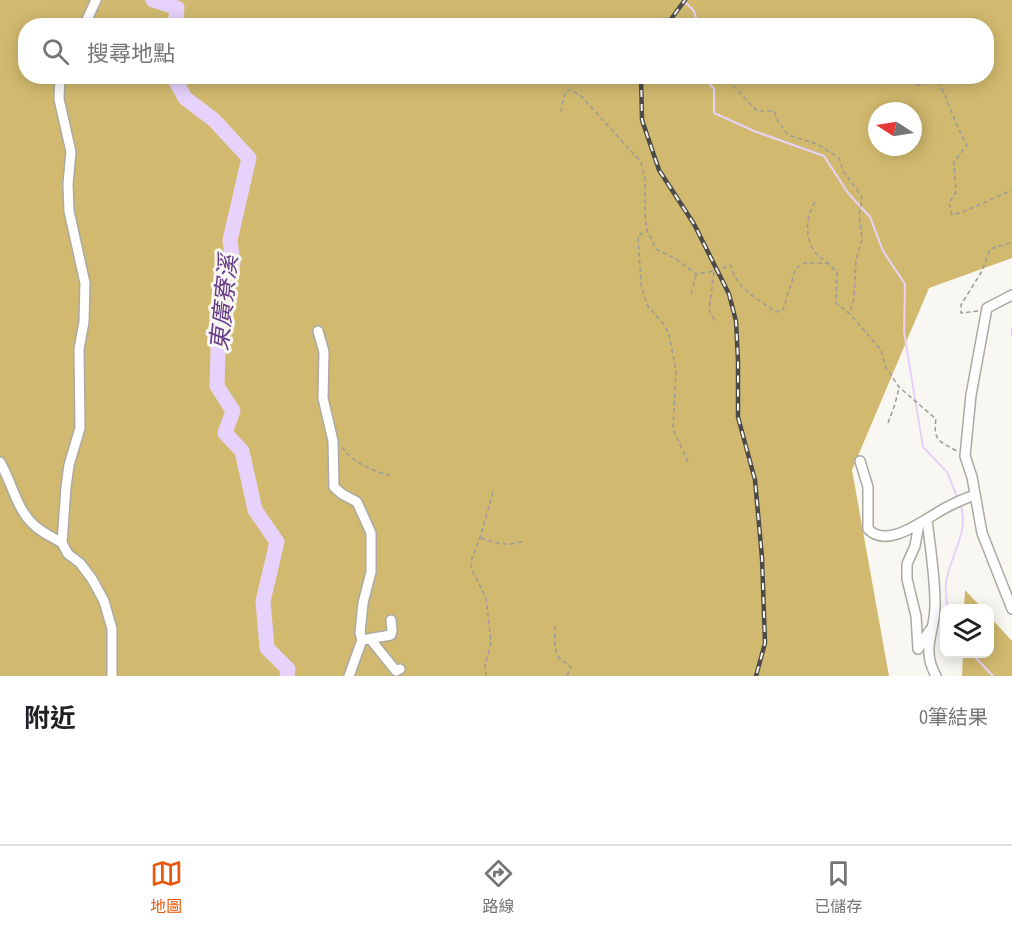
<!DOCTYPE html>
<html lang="zh-TW">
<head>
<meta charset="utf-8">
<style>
	body { margin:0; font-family:"PT Sans Narrow","Noto Sans TC",sans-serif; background:#f2f2f2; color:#202124 }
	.controls { position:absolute; right:18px; bottom:18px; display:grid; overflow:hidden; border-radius:12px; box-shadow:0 3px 15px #0003 }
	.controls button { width:54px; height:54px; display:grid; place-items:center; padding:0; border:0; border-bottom:2px solid #e0e0e0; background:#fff; color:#202124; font:30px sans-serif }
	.compass { position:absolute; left:868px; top:102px; width:54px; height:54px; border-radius:50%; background:#fff; box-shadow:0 3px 15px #0003; rotate:282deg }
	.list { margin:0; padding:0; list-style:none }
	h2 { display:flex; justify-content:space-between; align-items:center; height:78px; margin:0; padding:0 24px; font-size:26px }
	h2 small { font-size:20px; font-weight:400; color:#757577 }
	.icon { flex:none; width:33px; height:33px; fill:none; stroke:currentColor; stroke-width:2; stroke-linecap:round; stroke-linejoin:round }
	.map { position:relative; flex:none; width:1012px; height:676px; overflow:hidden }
	.search { position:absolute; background:#fff; box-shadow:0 3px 15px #0003; left:18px; right:18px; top:18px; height:66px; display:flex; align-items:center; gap:15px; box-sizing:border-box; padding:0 21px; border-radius:24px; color:#757577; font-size:22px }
	.sheet { height:168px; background:#fff }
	nav { display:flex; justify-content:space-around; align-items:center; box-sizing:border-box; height:84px; border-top:2px solid #e0e0e0; background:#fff; font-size:16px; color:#757577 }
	nav a { display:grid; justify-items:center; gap:3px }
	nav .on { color:#ea580c }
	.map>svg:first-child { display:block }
	.forest { fill:#d1ba6f; fill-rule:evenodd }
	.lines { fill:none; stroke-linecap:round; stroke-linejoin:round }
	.stream { stroke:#e6d2fb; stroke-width:2 }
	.river { stroke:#e6d2fb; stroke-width:15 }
	.minor-casing { stroke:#aba9a3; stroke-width:12 }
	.path { stroke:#9c9b97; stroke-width:1.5; stroke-dasharray:4.5 3; stroke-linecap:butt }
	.minor { stroke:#fff; stroke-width:9 }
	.rail-casing { stroke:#4c4b49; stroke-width:4.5 }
	.rail { stroke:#f9f7f1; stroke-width:2; stroke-dasharray:7; stroke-linecap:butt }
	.labels { text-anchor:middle; stroke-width:6; stroke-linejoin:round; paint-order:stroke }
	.water-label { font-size:24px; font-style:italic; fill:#673c8a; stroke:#f9f7f1 }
</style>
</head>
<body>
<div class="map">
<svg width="1012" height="676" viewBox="0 0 1012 676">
	<rect width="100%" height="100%" fill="#f9f7f1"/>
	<g class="forest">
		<path d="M0,0H1012V258L929,288L852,470L889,676H0ZM26,26H986V76H26ZM877,111H913V147H877Z"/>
		<path d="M965,590L982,608H964Z"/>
		<path d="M990,617L1012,641V676H962L963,654H990Z"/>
	</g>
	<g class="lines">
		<g class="stream">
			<path d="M683,0L694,11L698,26"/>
			<path d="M703,76L714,89V113L754,131L824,156L848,193L870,217L883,251L905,284L904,332L923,447L947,472L958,499"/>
			<path d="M1012,328V336"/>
			<path d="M947,608C947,601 945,592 946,584C948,558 971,532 960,504"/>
			<path d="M972,654L993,676"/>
		</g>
		<g class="river">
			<path d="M153,0L177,8L175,26"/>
			<path d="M173,76L185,98L214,120L249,158L230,240L233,264L219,314L217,386L233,411L225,433L242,451L255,510L277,542L263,601L267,648L288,669L287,676"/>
		</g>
		<g class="minor-casing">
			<g id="minor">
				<path d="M84,26L96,0"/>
				<path d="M60,76L59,99L71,152L68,184L69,211L85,283L84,322L79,349L80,428L69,465L66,487L62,543L68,554L80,563L92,579L104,601L112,629V676"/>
				<path d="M1012,295L987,308L971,395L965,456L972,477L982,533L1012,609"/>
				<path d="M318,331L324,352L323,398L333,441L334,487L342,494L357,502L371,533V572L363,603L360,633L362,640L349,676"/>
				<path d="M860,461L868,487V529C889,551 928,516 949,506C957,502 966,498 975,495"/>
				<path d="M0,462C12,482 16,509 34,525C42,533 53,537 62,543"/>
				<path d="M927,519C930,547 935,575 935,603C936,632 920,647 936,676"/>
				<path d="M919,524L915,546L907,564V579L916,616L918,649L930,630"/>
				<path d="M362,640L391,635L392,631L391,620"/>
				<path d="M371,640L396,671L400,669"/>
			</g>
		</g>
		<g class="path">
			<path d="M728,80L757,111H774L778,121L788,135L817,144L839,158L843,171L861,195L862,200L859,214L862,239L856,260L854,298L850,313"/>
			<path d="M916,85L939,82C949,103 955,125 967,145L954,162L956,192L949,203L952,215L963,212L1012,190"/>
			<path d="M561,112L563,99L566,91L571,90L582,97L641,162L645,179V215L647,230"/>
			<path d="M815,202C807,216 804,233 813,249C816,256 831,265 837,272L836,303L850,314L881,350L885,366L899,387L936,419C933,441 939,441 957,451"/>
			<path d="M714,272L709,310L716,323"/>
			<path d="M691,294L696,275"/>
			<path d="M978,311L961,313V305L982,271L990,249L1012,242"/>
			<path d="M888,423L895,404L899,388"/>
			<path d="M342,447C351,462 375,472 392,476"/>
			<path d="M688,462L673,429L676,370L669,335L665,326L647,305L641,284L638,236L647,230L656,249L676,259L696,274L714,271L731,265C735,288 758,299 776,312L783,310L796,268L805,263H830"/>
			<path d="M481,538C494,543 510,547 523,541"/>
			<path d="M555,626C555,636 553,649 559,658C563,662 567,662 571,668L567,676"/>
			<path d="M486,676L485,666L491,642L486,598L471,568L472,558L480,538L493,492"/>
		</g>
		<use href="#minor" class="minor"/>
		<g class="rail-casing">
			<g id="rail">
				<path d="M666,26L685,0"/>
				<path d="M641,76L642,120L659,170L694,224L729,294L736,321L738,361V417L755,480L762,558L765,643L756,676"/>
			</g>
		</g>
		<use href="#rail" class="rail"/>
	</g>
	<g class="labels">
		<g class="water-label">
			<text transform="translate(224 303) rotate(-84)" y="8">東廣寮溪</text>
		</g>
	</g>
</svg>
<div class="controls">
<button><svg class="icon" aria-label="layers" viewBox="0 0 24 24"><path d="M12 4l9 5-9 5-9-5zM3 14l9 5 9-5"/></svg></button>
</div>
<svg class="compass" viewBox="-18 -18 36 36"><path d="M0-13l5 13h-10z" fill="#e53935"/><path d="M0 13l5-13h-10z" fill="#757577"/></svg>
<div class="search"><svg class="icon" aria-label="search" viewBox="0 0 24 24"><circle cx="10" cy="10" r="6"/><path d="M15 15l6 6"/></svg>搜尋地點</div>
</div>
<section class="sheet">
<h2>附近<small>0筆結果</small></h2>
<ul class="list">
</ul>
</section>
<nav>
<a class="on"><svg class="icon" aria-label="map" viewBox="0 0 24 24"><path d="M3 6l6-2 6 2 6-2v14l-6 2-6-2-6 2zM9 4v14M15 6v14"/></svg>地圖</a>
<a><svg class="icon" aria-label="directions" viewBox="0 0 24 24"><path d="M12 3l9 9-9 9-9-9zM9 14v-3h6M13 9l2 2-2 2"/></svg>路線</a>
<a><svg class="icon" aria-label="saved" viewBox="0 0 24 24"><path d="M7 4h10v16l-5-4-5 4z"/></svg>已儲存</a>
</nav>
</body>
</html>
